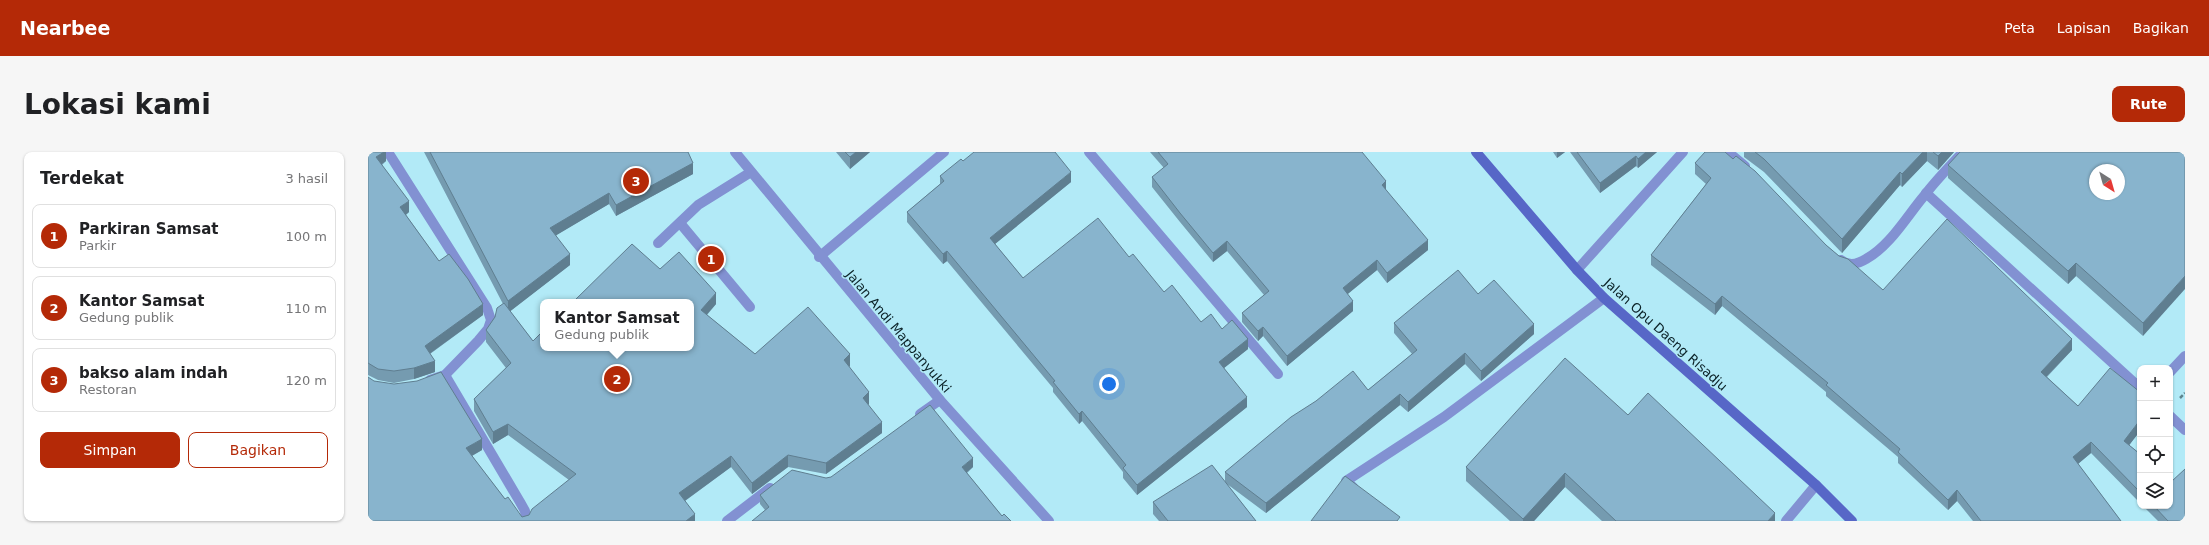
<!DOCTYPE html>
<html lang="id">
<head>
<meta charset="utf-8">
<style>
	body { margin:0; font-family:"DejaVu Sans",sans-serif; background:#f6f6f6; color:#202124 }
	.controls { position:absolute; right:12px; bottom:12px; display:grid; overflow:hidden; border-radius:8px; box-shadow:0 1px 3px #0004 }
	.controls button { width:36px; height:36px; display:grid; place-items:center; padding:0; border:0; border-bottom:1px solid #e0e0e0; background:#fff; color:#202124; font:20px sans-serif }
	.compass { position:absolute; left:1721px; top:12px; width:36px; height:36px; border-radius:50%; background:#fff; box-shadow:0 1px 3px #0004; rotate:143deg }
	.you { position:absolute; left:741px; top:232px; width:14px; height:14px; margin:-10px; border:3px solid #fff; border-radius:50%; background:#1a73e8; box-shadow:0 0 0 6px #1a73e833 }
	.badge { display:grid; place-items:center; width:26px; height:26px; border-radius:50%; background:#b42907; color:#fff; font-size:13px; font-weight:700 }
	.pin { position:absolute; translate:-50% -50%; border:2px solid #fff; box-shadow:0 1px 4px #0006 }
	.popup { position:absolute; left:172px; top:147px; width:154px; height:52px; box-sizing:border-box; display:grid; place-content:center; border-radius:8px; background:#fff; filter:drop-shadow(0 1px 3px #0005); font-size:13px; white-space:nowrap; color:#757577 }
	.popup b { font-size:15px; color:#202124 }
	.popup::after { content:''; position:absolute; left:50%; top:100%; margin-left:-8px; border:8px solid transparent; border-top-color:#fff }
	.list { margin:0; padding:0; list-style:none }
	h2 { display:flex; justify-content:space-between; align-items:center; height:52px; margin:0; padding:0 16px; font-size:17px }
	h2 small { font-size:13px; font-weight:400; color:#757577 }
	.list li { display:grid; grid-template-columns:26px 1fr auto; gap:12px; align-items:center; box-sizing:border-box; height:64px; margin:0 8px 8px; padding:0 8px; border:1px solid #e0e0e0; border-radius:8px }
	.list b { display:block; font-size:15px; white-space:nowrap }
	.list p { margin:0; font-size:13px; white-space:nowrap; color:#757577 }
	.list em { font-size:13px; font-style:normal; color:#757577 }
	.actions { display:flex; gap:8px; padding:12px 16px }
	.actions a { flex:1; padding:9px 0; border:1px solid #b42907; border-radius:8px; text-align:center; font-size:14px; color:#b42907 }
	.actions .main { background:#b42907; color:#fff }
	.icon { flex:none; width:22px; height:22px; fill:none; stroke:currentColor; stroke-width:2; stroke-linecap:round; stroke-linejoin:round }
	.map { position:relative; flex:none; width:1817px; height:369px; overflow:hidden; border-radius:8px }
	header { display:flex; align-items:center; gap:24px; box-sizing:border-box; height:56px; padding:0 20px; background:#b42907; color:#fff }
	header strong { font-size:19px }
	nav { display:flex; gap:22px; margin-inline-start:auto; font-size:14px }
	.intro { display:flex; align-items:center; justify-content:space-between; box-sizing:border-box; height:96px; padding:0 24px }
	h1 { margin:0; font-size:28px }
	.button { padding:10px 18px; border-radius:8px; background:#b42907; color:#fff; font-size:14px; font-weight:700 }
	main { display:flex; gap:24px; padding:0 24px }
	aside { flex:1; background:#fff; border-radius:8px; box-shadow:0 1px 3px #0004 }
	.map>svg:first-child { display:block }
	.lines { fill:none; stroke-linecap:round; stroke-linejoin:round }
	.path { stroke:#5d848d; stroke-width:2.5; stroke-dasharray:4 2; stroke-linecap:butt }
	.service { stroke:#8291d2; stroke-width:10 }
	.minor { stroke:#8291d2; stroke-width:10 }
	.tertiary { stroke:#8291d2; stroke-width:10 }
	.secondary { stroke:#5767c7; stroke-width:10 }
	.wall { fill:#759bb0 }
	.shaded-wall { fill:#5f7e90 }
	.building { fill:#88b4cd; stroke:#5f7e90; fill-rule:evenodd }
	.labels { text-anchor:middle; stroke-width:3; stroke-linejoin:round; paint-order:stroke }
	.street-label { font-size:13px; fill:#0a2126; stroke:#b2eaf7 }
</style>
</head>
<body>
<header>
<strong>Nearbee</strong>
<nav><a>Peta</a><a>Lapisan</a><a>Bagikan</a></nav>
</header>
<div class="intro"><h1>Lokasi kami</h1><a class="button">Rute</a></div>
<main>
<aside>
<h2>Terdekat<small>3 hasil</small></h2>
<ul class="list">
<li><span class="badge">1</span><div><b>Parkiran Samsat</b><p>Parkir</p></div><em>100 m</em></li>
<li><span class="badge">2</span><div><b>Kantor Samsat</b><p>Gedung publik</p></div><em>110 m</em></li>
<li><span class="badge">3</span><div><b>bakso alam indah</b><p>Restoran</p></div><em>120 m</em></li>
</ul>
<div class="actions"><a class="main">Simpan</a><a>Bagikan</a></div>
</aside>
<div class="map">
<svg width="1817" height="369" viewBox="0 0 1817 369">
	<rect width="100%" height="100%" fill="#b2eaf7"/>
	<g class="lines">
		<path class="path" d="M1812,246L1817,241"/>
		<g class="service">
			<path d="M312,71L382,155"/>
			<path d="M290,91L330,53L383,20"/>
		</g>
		<g class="minor">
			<path d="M20,0L119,156L123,168L120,177L110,189L77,223L62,228"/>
			<path d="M721,0L910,222"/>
			<path d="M1360,0L1377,14"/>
			<path d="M1558,41L1772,236"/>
			<path d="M451,105L576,0"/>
			<path d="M1473,108C1480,114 1490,112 1498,107C1522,94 1539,64 1556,44C1568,28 1582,14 1595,0"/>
			<path d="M1209,118L1315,0"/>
			<path d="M1802,220L1817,204"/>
			<path d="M77,223L152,350L157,359L158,369"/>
			<path d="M552,262L572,248"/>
			<path d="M1802,264L1817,278"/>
			<path d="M985,335L978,329L1076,265L1236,146"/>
			<path d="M359,369L402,336"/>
			<path d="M1418,369L1448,333"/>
		</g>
		<path class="tertiary" d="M367,0L572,248L681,369"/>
		<path class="secondary" d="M1108,0L1209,118L1236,146L1448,333L1484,369"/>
	</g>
	<g class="wall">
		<path d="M0,0H18V9L14,13L41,60L38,63L71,109L115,163L62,202L67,220L46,227L26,231L10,228L0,223Z"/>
		<path d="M56,0H320L325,22L248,64L241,52L188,83L202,113L142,159L165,189L292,117L348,152L339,163L387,202L482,214L481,215L501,252L500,253L514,281L458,322L420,315L384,342L363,315L317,349L327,369H0L6,229L114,298L104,304L137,347L154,365L161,363L201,328L140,283L125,292L106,259V247L138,216L118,190V178L135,152Z"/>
		<path d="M468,0H502L482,17Z"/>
		<path d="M782,0H994L1018,38L1060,98L1019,131L1009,118L979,142L985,159L919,214L895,184L890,189L874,170V161L896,143L859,99L845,110L812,70L784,35V25L796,16Z"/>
		<path d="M1185,0H1197L1189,6Z"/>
		<path d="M1202,0H1289L1270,16L1268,14L1232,41Z"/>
		<path d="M1376,0H1586L1570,18L1559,9L1534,35L1532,33L1474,101L1396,20L1376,5Z"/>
		<path d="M1817,0L1775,184L1708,124L1700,132L1580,26V13Z"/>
		<path d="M595,9L703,30L627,92L655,126L761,105L796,140L833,170L854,177L880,197L856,216L879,255L769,343L755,326V320L714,269L711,272L685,240V236L579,109L575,112L539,70V60L572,32V24Z"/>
		<path d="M1327,11L1458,93L1471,104L1515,138L1704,198L1679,225L1710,254L1772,279L1761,293L1772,302V351L1723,301L1710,312L1753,369H1605L1589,349L1580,358L1530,311V305L1458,244V240L1354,154L1347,163L1283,113V103L1338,32L1327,22Z"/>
		<path d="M1110,142L1166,182L1113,229L1097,212L1040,260L1032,253L898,361L859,332L888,369H791L785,362V350L857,330V320L1000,238L1044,202L1026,181V171Z"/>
		<path d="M1260,263L1407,369H1234L1197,335L1166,369H1142L1098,329V315Z"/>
		<path d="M605,315L599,321L634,364L397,358L392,352V343L458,326Z"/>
		<path d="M1775,354H1802L1817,369H1790Z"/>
	</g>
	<g class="shaded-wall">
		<path d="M16,0H18V9L8,16V5Z"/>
		<path d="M488,0H502L482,17V5Z"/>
		<path d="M1189,0H1197L1189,6Z"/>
		<path d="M1278,0H1289L1270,16V7Z"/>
		<path d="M1555,0H1559V9L1534,35V22Z"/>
		<path d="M1574,0H1586L1570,18V4Z"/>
		<path d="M1268,4V14L1232,41V31Z"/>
		<path d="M325,11V22L248,64V53Z"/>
		<path d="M703,20V30L622,96V86Z"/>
		<path d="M1532,20V33L1474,101V87Z"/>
		<path d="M1018,29V39L1014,33Z"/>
		<path d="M241,41V52L182,87V76Z"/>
		<path d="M41,49V60L32,67V55Z"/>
		<path d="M1060,88V98L1019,131V121Z"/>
		<path d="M859,89V99L845,110V101Z"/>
		<path d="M579,99V109L575,112V102Z"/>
		<path d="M202,102V113L140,161V149Z"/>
		<path d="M1009,108V118L975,146V136Z"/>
		<path d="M1708,111V124L1700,132V119Z"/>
		<path d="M1817,124V137L1775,184V171Z"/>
		<path d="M348,141V152L333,169V158Z"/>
		<path d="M1354,144V154L1347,163V152Z"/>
		<path d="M985,149V159L919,214V204Z"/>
		<path d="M115,152V163L57,205V194Z"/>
		<path d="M1166,172V182L1113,229V219Z"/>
		<path d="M895,175V184L890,189V179Z"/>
		<path d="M880,187V197L851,220V210Z"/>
		<path d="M1704,187V198L1673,230V220Z"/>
		<path d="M1097,201V212L1040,260V250Z"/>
		<path d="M482,202V214L476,219V208Z"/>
		<path d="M67,209V220L46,227V216Z"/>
		<path d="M501,240V252L495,257V246Z"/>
		<path d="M1032,242V253L898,361V351Z"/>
		<path d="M879,245V255L769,343V333Z"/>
		<path d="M714,259V269L711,272V262Z"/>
		<path d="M1772,268V279L1756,300V289Z"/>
		<path d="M514,270V281L458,322V311Z"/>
		<path d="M140,272V283L125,292V280Z"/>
		<path d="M114,287V298L98,307V296Z"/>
		<path d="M1723,290V301L1705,316V305Z"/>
		<path d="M420,303V315L384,342V331Z"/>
		<path d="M363,304V315L311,353V341Z"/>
		<path d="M605,306V315L594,324V315Z"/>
		<path d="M1197,321V335L1166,369H1155V367Z"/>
		<path d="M1589,338V349L1580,358V348Z"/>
		<path d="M1407,361V369H1400Z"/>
		<path d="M327,362V369H318Z"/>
	</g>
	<g class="building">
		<path d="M0,0H16L8,5L41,49L32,55L71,109L81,102L100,127L115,152L57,194L67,209L46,216L26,219L10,217L0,211Z"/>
		<path d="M62,0H320L325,11L248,53L241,41L182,76L202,102L140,149Z"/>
		<path d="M477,0H488L482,5Z"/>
		<path d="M606,0H687L703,20L622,86L655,126L730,66L761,105L765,102L796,140L804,133L833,170L843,162L854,177L864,168L880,187L851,210L879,245L769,333L755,316L758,313L714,259L711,262L685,230L687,229L579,99L575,102L539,60L576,29L572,24L593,7L595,9Z"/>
		<path d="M790,0H994L1018,29L1014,33L1060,88L1019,121L1009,108L975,136L985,149L919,204L895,175L890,179L874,161L901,139L859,89L845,101L812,61L784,25L800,12Z"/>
		<path d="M1209,0H1278L1270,7L1268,4L1232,31Z"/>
		<path d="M1337,0H1357L1365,7L1368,4L1387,19L1458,93L1471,104L1480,107L1515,138L1579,67L1704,187L1673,220L1710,254L1742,216L1772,240V268L1756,289L1772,302V340L1723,290L1705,305L1753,369H1613L1589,338L1580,348L1530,300L1532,297L1458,233L1460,231L1354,144L1347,152L1283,103L1343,26L1327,11Z"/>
		<path d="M1387,0H1555L1534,22L1532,20L1474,87L1396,7Z"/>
		<path d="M1565,0H1574L1570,4Z"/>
		<path d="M1592,0H1817V124L1775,171L1708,111L1700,119L1580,13ZM1727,18H1751V42H1727Z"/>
		<path d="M264,92L292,117L311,100L348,141L333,158L387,202L440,155L482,202L476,208L501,240L495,246L514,270L458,311L420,303L384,331L363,304L311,341L327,362L318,369H0V225L6,229L26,232L49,229L73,220L114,287L98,296L137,347L140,345L154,365L161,363L164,357L208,322L140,272L125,280L106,247L143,211L118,178L127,165L129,156L136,151L165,189L175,179V196H323V150H205Z"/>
		<path d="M1090,118L1110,142L1126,128L1166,172L1113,219L1097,201L1040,250L1032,242L898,351L857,320L923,265L948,249L985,219L1000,238L1049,198L1026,171Z"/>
		<path d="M1197,206L1260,263L1280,241L1407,361L1400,369H1248L1197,321L1155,367L1098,315Z"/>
		<path d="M562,253L605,306L594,315L634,364L636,362L643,369H384L401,355L392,343L424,318L458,326L463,325Z"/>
		<path d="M844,313L888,369H800L785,350Z"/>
		<path d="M1817,317V369H1800L1786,354H1802V327L1804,329Z"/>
		<path d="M977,324L1032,365L1029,369H943Z"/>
	</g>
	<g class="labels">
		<g class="street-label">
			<text transform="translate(531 179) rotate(50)" y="5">Jalan Andi Mappanyukki</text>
			<text transform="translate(1298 182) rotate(42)" y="5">Jalan Opu Daeng Risadju</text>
		</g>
	</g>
</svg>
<div class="controls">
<button>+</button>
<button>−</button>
<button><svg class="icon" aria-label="locate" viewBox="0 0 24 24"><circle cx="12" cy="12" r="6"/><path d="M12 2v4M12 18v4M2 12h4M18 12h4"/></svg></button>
<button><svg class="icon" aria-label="layers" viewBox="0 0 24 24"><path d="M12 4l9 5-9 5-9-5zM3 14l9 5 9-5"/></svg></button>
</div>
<svg class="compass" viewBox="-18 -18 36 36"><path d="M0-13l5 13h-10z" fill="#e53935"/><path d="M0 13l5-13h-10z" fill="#757577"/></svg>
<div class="you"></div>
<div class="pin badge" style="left:343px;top:107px">1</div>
<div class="pin badge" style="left:249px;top:227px">2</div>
<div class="popup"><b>Kantor Samsat</b>Gedung publik</div>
<div class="pin badge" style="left:268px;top:29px">3</div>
</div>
</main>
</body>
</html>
